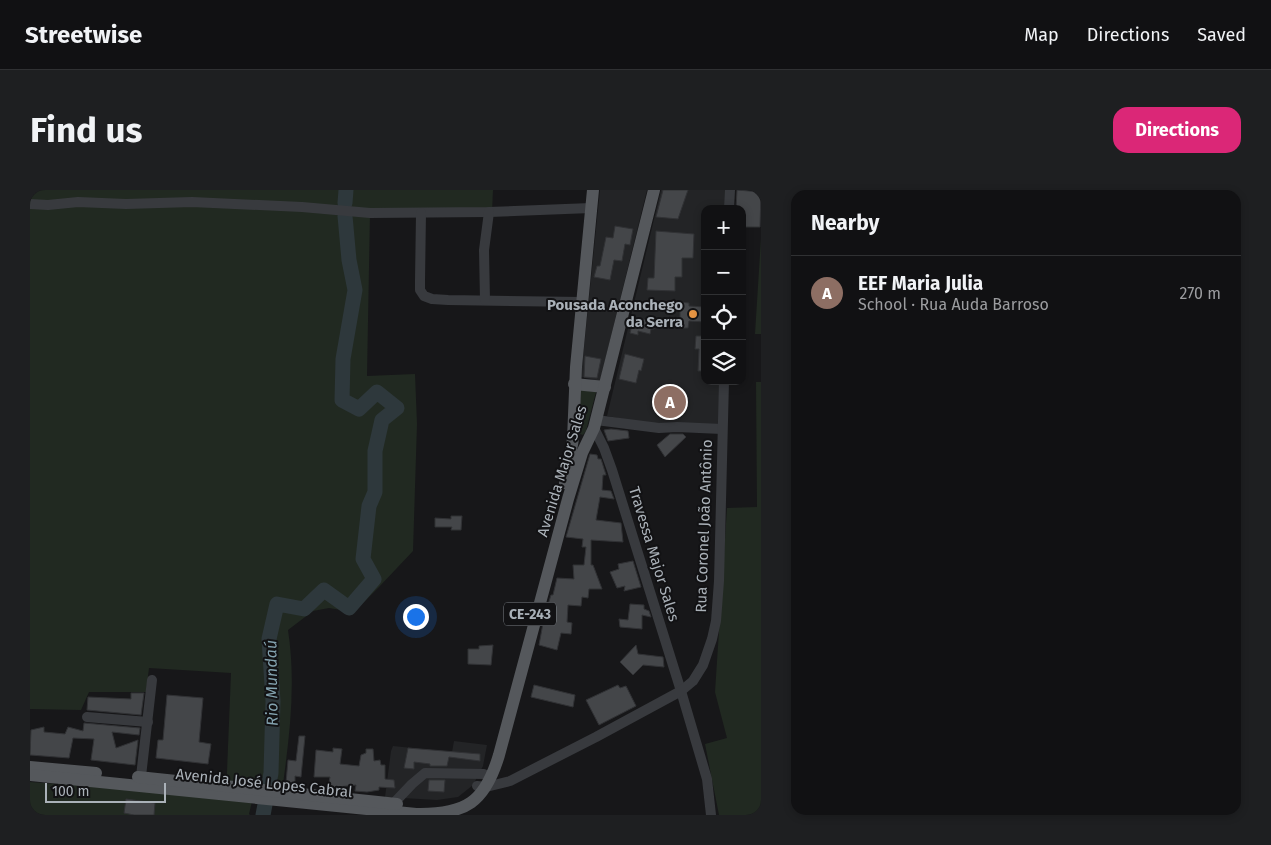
<!DOCTYPE html>
<html lang="en">
<head>
<meta charset="utf-8">
<style>
	body { margin:0; font-family:"Fira Sans",sans-serif; background:#1e1f21; color:#f1f3f6 }
	.controls { position:absolute; right:15px; top:15px; display:grid; overflow:hidden; border-radius:10px; box-shadow:0 2px 8px #0003 }
	.controls button { width:45px; height:45px; display:grid; place-items:center; padding:0; border:0; border-bottom:1px solid #303133; background:#111113; color:#f1f3f6; font:25px sans-serif }
	.scale { position:absolute; left:15px; bottom:12px; width:121px; box-sizing:border-box; padding-left:5px; border:2px solid #aab1b8; border-top:0; font-size:14px; line-height:18px; white-space:nowrap; color:#aab1b8; -webkit-text-stroke:4px #121214; paint-order:stroke }
	.you { position:absolute; left:385px; top:426px; width:18px; height:18px; margin:-12px; border:4px solid #fff; border-radius:50%; background:#1a73e8; box-shadow:0 0 0 8px #1a73e833 }
	.badge { display:grid; place-items:center; width:32px; height:32px; border-radius:50%; background:#db2777; color:#fff; font-size:16px; font-weight:700 }
	.pin { position:absolute; translate:-50% -50%; border:2px solid #fff; box-shadow:0 1px 5px #0006 }
	.list { margin:0; padding:0; list-style:none }
	h2 { display:flex; justify-content:space-between; align-items:center; height:65px; margin:0; padding:0 20px; font-size:21px }
	h2 small { font-size:16px; font-weight:400; color:#9c9da0 }
	.list li { display:grid; grid-template-columns:32px 1fr auto; gap:15px; align-items:center; box-sizing:border-box; height:75px; padding:0 20px; border-top:1px solid #303133 }
	.list b { display:block; font-size:19px; white-space:nowrap }
	.list p { margin:0; font-size:16px; white-space:nowrap; color:#9c9da0 }
	.list em { font-size:16px; font-style:normal; color:#9c9da0 }
	.icon { flex:none; width:28px; height:28px; fill:none; stroke:currentColor; stroke-width:2; stroke-linecap:round; stroke-linejoin:round }
	.map { position:relative; flex:none; width:731px; height:625px; overflow:hidden; border-radius:15px }
	header { display:flex; align-items:center; gap:30px; box-sizing:border-box; height:70px; padding:0 25px; background:#111113; border-bottom:1px solid #303133 }
	header strong { font-size:24px }
	nav { display:flex; gap:28px; margin-inline-start:auto; font-size:18px }
	.intro { display:flex; align-items:center; justify-content:space-between; box-sizing:border-box; height:120px; padding:0 30px }
	h1 { margin:0; font-size:35px }
	.button { padding:12px 22px; border-radius:15px; background:#db2777; color:#fff; font-size:18px; font-weight:700 }
	main { display:flex; gap:30px; padding:0 30px }
	aside { flex:1; background:#111113; border-radius:15px; box-shadow:0 2px 8px #0003 }
	.map>svg:first-child { display:block }
	.built { fill:#232426 }
	.green { fill:#212921 }
	.lines { fill:none; stroke-linecap:round; stroke-linejoin:round }
	.river { stroke:#2e383c; stroke-width:15 }
	.building { fill:#444649; stroke:#313235 }
	.minor { stroke:#383a3e; stroke-width:10 }
	.major { stroke:#55585c; stroke-width:12 }
	.poi-dot { fill:#e59443; stroke:#121214; stroke-width:2 }
	.labels { text-anchor:middle; stroke-width:4; stroke-linejoin:round; paint-order:stroke }
	.shield { fill:#121214; stroke:#7c8187; stroke-width:1 }
	.shield-label { font-size:14px; font-weight:bold; fill:#aab1b8 }
	.poi-label { font-size:15px; font-weight:bold; fill:#aab1b8; stroke:#121214; text-anchor:end }
	.street-label { font-size:15px; fill:#aab1b8; stroke:#121214 }
	.water-label { font-size:16px; font-style:italic; fill:#84a3b0; stroke:#121214 }
</style>
</head>
<body>
<header>
<strong>Streetwise</strong>
<nav><a>Map</a><a>Directions</a><a>Saved</a></nav>
</header>
<div class="intro"><h1>Find us</h1><a class="button">Directions</a></div>
<main>
<div class="map">
<svg width="731" height="625" viewBox="0 0 731 625">
	<rect width="100%" height="100%" fill="#171719"/>
	<g class="built">
		<path d="M570,0H617L570,191L551,187Z"/>
		<path d="M631,0H696L695,19H675V191H690L689,237H637L577,226Z"/>
		<path d="M424,551L457,555L453,576L443,595L428,607L407,610L355,607L361,561L363,556L422,562Z"/>
	</g>
	<g class="green">
		<path d="M0,0H463L462,22L340,23L337,186L385,184L387,234L383,361L349,397L324,422L299,418L283,421L258,440C266,492 260,543 253,594L228,586L219,624L220,625H0V592L196,606L201,483L119,478L116,502H59L51,520L0,519Z"/>
		<path d="M731,48V144H725Z"/>
		<path d="M726,192H731V625H689L675,554L697,548L685,502L697,318L727,317Z"/>
		<path d="M551,200L566,202L556,241L553,245L550,244L548,241Z"/>
	</g>
	<g class="lines">
		<g class="river">
			<path d="M315,13L316,0"/>
			<path d="M233,625L241,583L243,511L239,449L247,414L274,419L294,400L319,418L344,389L333,369L339,316L345,302V261L352,230L367,218L347,202L329,219L312,210L313,169L325,100L319,70L315,26"/>
		</g>
	</g>
	<g class="building">
		<path d="M633,0H658L648,29L626,27Z"/>
		<path d="M707,0L731,2L730,37H712V19H706Z"/>
		<path d="M585,36L603,39L600,55L595,54L592,71L584,70L580,90L564,87L567,76H570L576,47L583,48Z"/>
		<path d="M626,41L664,44L663,68H652V87H645V101L617,100L618,88H624Z"/>
		<path d="M650,112L659,113V116L675,117V132L659,131L658,138H650Z"/>
		<path d="M604,128L626,131L624,139H621L620,144L608,141V145L600,143Z"/>
		<path d="M666,146H675V181H668L669,159H665Z"/>
		<path d="M595,164L614,169L611,181L609,180L606,193L589,189Z"/>
		<path d="M555,166L571,169L567,188L554,187Z"/>
		<path d="M581,239L598,241L599,248L578,251L574,240Z"/>
		<path d="M640,244H653L656,247L635,267L627,255Z"/>
		<path d="M560,264L567,265L568,269H571L576,285H573L572,300L581,301L584,309L570,307L566,330L591,333L593,352L561,350V375H563L572,399H559L558,408L552,407L551,416L538,415L537,432L542,433L541,444L531,443L527,460L509,455L514,428L521,405H523L527,388L544,389L543,375H554L556,357H552L553,349L536,347Z"/>
		<path d="M421,326H432L431,340H421L422,337H405V328L421,329Z"/>
		<path d="M603,371L611,397L594,401L595,396L587,398L580,382L589,379L588,374Z"/>
		<path d="M600,414L614,415V419L619,421L621,427L612,425V439L590,437L589,429L598,430Z"/>
		<path d="M463,455L461,475L438,474V459H449V456Z"/>
		<path d="M606,455L608,464L633,467L634,477L613,475L603,485L590,472Z"/>
		<path d="M504,495L545,505L543,517L501,507Z"/>
		<path d="M588,495L590,498L596,496L606,516L569,535L556,510Z"/>
		<path d="M101,503H114L111,525L57,520L58,507L101,509Z"/>
		<path d="M137,505L173,508L169,552L181,554L178,574L126,568L128,550H133Z"/>
		<path d="M54,533L110,538L109,545L82,542L86,558L108,550L105,575L61,570L64,549L43,548L39,568L0,565L1,540L14,537V542L35,544L38,537L53,541Z"/>
		<path d="M269,546H275L271,587L265,586V593H256L258,570L266,571Z"/>
		<path d="M303,558L312,559L310,574L329,576L331,565L336,563V559H343L344,571L350,570L351,575H355V589L364,590L365,598L349,597V600L337,602L325,601L326,595L298,598L300,587H284L286,560L303,562Z"/>
		<path d="M378,558L450,564V571L419,567L417,576H400V574L384,572V579L374,578Z"/>
		<path d="M399,590H415L414,602L398,601Z"/>
		<path d="M96,609L125,613L124,625H104L94,623Z"/>
	</g>
	<g class="lines">
		<g class="minor">
			<path d="M0,14L18,15L48,12L96,14L162,12L272,17L340,23L459,22L561,18"/>
			<path d="M699,19L700,0"/>
			<path d="M391,23L390,91V100L394,106L402,109L418,110L552,112"/>
			<path d="M455,110L454,60L459,22"/>
			<path d="M566,230L629,238L647,237L692,239"/>
			<path d="M564,238L574,258L582,280L651,501L677,589L681,625"/>
			<path d="M57,527L118,532"/>
			<path d="M110,595L122,490"/>
			<path d="M447,596L456,597L480,591L566,547L651,501L663,491L673,475L682,449L686,431L689,391L694,191"/>
			<path d="M363,614L382,594L395,583L454,584"/>
		</g>
		<g class="major">
			<path d="M544,194L575,197"/>
			<path d="M535,293L543,249L546,177L563,0"/>
			<path d="M0,577L66,583"/>
			<path d="M0,585L386,624C436,625 455,612 469,565L538,309L552,263L564,238L624,0"/>
			<path d="M108,587L367,614"/>
		</g>
	</g>
	<circle class="poi-dot" cx="663" cy="124" r="5"/>
	<g class="labels">
		<rect class="shield" x="474" y="412.5" width="52" height="23" rx="4"/>
		<g class="shield-label">
			<text x="500" y="429">CE-243</text>
		</g>
		<g class="poi-label">
			<text x="653" y="120">Pousada Aconchego<tspan x="653" dy="17">da Serra</tspan></text>
		</g>
		<g class="street-label">
			<text transform="translate(532 281) rotate(-73)" y="5">Avenida Major Sales</text>
			<text transform="translate(674 336) rotate(-88)" y="5">Rua Coronel João Antônio</text>
			<text transform="translate(624 364) rotate(73)" y="5">Travessa Major Sales</text>
			<text transform="translate(234 593) rotate(6)" y="5">Avenida José Lopes Cabral</text>
		</g>
		<g class="water-label">
			<text transform="translate(241 493) rotate(-91)" y="6">Rio Mundaú</text>
		</g>
	</g>
</svg>
<div class="controls">
<button>+</button>
<button>−</button>
<button><svg class="icon" aria-label="locate" viewBox="0 0 24 24"><circle cx="12" cy="12" r="6"/><path d="M12 2v4M12 18v4M2 12h4M18 12h4"/></svg></button>
<button><svg class="icon" aria-label="layers" viewBox="0 0 24 24"><path d="M12 4l9 5-9 5-9-5zM3 14l9 5 9-5"/></svg></button>
</div>
<div class="scale">100 m</div>
<div class="you"></div>
<div class="pin badge" style="left:640px;top:212px;background:#8d6e63">A</div>
</div>
<aside>
<h2>Nearby<small></small></h2>
<ul class="list">
<li><span class="badge" style="background:#8d6e63">A</span><div><b>EEF Maria Julia</b><p>School · Rua Auda Barroso</p></div><em>270 m</em></li>
</ul>
</aside>
</main>
</body>
</html>
